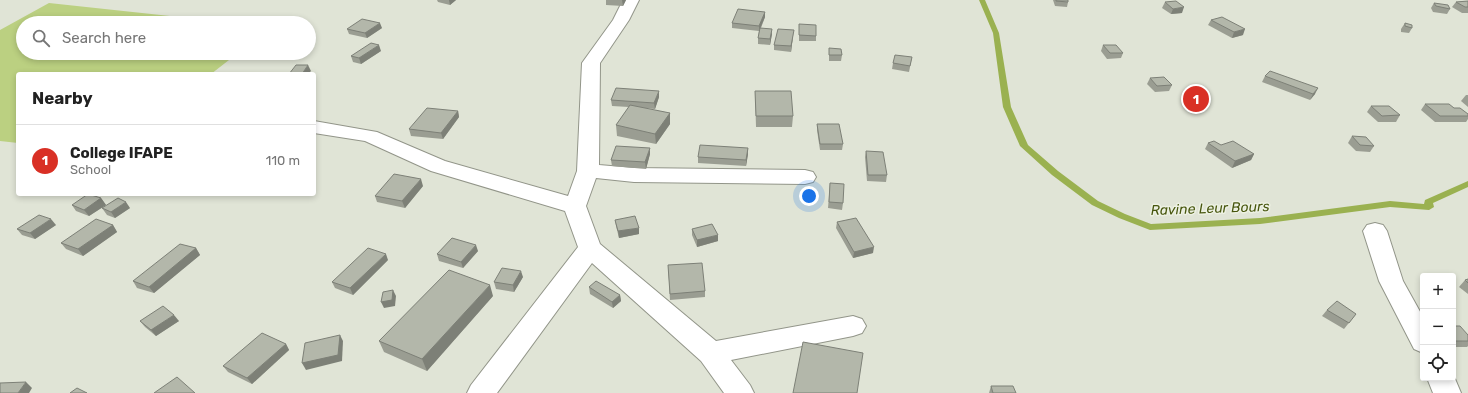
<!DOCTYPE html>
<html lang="en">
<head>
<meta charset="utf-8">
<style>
	body { margin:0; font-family:Rubik,sans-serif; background:#f6f6f6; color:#222 }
	.controls { position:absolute; right:12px; bottom:12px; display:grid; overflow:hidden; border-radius:4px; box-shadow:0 2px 6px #0003 }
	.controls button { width:36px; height:36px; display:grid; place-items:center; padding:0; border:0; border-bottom:1px solid #e0e0e0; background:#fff; color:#222; font:20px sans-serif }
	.you { position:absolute; left:809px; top:196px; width:14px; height:14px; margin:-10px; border:3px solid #fff; border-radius:50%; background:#1a73e8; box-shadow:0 0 0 6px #1a73e833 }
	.badge { display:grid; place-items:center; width:26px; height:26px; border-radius:50%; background:#d93025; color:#fff; font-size:13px; font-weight:700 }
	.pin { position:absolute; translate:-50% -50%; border:2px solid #fff; box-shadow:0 1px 4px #0006 }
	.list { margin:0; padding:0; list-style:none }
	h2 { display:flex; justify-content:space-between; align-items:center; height:52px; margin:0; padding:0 16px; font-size:17px }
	h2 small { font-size:13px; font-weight:400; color:#767676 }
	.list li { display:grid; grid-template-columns:26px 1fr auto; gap:12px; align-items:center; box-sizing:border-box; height:72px; padding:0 16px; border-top:1px solid #e0e0e0 }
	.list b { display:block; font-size:15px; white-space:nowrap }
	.list p { margin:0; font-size:13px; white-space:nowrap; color:#767676 }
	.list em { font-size:13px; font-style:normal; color:#767676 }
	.icon { flex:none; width:22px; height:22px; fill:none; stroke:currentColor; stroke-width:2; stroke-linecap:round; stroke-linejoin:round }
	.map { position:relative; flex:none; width:1468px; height:393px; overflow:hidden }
	.search { position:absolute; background:#fff; box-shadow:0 2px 6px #0003; left:16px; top:16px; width:300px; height:44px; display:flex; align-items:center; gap:10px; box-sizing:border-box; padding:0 14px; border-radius:22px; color:#767676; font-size:15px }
	.panel { position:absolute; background:#fff; box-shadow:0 2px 6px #0003; left:16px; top:72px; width:300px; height:124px; border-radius:4px }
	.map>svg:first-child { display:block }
	.green { fill:#bbd081 }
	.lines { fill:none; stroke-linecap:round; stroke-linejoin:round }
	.stream { fill:#9ab150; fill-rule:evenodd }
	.minor-casing { stroke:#929589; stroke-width:2 }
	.minor { fill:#fff; fill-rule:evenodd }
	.wall { fill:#9a9d92 }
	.shaded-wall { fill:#7d8077 }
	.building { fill:#b3b7aa; stroke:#7d8077 }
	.labels { text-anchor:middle; stroke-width:3; stroke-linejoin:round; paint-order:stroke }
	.water-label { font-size:14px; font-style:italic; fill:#47560e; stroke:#edf1e3 }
</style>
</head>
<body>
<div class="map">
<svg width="1468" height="393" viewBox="0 0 1468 393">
	<rect width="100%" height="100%" fill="#e0e4d6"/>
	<path class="green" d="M49,3L235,23H23V53H238L211,74H18V143L0,141V30Z"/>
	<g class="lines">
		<path class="stream" d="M979,0H985L999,33L1011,107L1028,145L1058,171L1098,201L1125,214L1151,224L1260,218L1390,201L1424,204L1425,200L1468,181V187L1433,203L1434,207L1429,210L1390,207L1260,224L1150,230L1119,218L1092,205L1052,175L1020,146L1003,107L993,33Z"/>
		<g class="minor-casing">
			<g id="minor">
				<path d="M623,0H639L629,20L600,63L599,165L634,168L805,170L813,172L816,177L813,182L805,184L634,182L596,178L586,206L600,244L716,341L853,316L862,319L866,326L862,333L853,336L731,360L750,385L754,393H724L701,361L592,263L497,393H467L471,385L578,247L565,211L431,171L365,141L314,133V121L377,132L445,161L568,196L577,171L582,63L613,20Z"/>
				<path d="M1375,223L1383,225L1387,231L1403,281L1423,317V353L1414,349L1379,281L1363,231L1367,225Z"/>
				<path d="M1453,374L1461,393H1433L1427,378H1453Z"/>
			</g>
		</g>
		<use href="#minor" class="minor"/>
	</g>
	<g class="wall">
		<path d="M437,0H456L450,5L438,2Z"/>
		<path d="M606,0H626L623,6L606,5Z"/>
		<path d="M1053,0H1068V2L1067,7L1055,6Z"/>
		<path d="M1468,1V13H1462L1452,7L1456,2Z"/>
		<path d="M1165,2L1182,13L1171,14L1162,8Z"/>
		<path d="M1434,3L1450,9L1447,14L1433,12L1431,8Z"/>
		<path d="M765,12V17L761,28L772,34L770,45L758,44V38L759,31L732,28V23Z"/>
		<path d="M1211,20L1243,35L1232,38L1208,25Z"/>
		<path d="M1405,23L1412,28L1409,33L1401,32V29Z"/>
		<path d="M799,24L816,36V41H799Z"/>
		<path d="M382,28L367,38L349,34L347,29Z"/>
		<path d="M793,36L791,52L774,50V45Z"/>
		<path d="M1103,45L1123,53L1121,58L1107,59L1101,51Z"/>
		<path d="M829,48L842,55L841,61H829Z"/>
		<path d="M381,51L361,64L353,62L351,56Z"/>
		<path d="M912,57L909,72L892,69L893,63Z"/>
		<path d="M1265,76L1315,94L1310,100L1262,82Z"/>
		<path d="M1150,78L1172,85L1169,91L1155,92L1147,84Z"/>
		<path d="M755,91L793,116L792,127H756Z"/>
		<path d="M1466,95H1468V107L1461,101Z"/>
		<path d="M659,97L655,109L643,108L670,113V124L656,144L617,136L616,125L629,107L612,106L611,100Z"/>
		<path d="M1425,104L1454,108L1468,114V119L1466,122H1435L1421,110Z"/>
		<path d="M1371,106L1400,115L1396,122H1378L1367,112Z"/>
		<path d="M458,111L459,117L443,139L411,136L409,129Z"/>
		<path d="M817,124L843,144L842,150H820L817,130Z"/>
		<path d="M1352,136L1374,146L1370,152L1356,151L1348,143Z"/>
		<path d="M1208,143L1221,145L1254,154L1251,160L1232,168L1205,149Z"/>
		<path d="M748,148V154L746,166L698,163V157Z"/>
		<path d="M866,151L887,175L886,182L867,181L865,157Z"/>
		<path d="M650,154L646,169L612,166L611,160Z"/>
		<path d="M830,183L843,203L842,210L828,208Z"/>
		<path d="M423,186L405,208L377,202L375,196Z"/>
		<path d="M101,198L106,205L89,216L76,211L72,205Z"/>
		<path d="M102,208H130L115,218L107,215Z"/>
		<path d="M615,220L639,234L619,238L616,226Z"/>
		<path d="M837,222L873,253L853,258L836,228Z"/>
		<path d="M56,225L35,239L22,235L17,229Z"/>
		<path d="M113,225L117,232L83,256L66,249L61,243Z"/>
		<path d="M692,229L718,241L697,247L692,235Z"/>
		<path d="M196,248L200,255L154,293L137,288L133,281Z"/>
		<path d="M478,251L463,268L439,261L437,254Z"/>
		<path d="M388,260L353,295L335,288L332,282Z"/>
		<path d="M668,265L705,291V297L670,300Z"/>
		<path d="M523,277L514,292L496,289L494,282Z"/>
		<path d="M1468,279V294L1459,287L1465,280Z"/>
		<path d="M589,287L620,295L621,301L613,308L590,294Z"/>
		<path d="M493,296L427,371L384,352L379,341Z"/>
		<path d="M1327,310L1356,314L1344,329L1322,316Z"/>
		<path d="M140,321H179L156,336L145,327Z"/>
		<path d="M1453,326L1468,335V346L1467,347H1453Z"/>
		<path d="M286,344L289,350L252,384L228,372L223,366Z"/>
		<path d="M991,386L1016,393H989Z"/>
	</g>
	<g class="shaded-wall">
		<path d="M449,0H456L450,5Z"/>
		<path d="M622,0H626L623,6Z"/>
		<path d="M1184,7L1182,13L1171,14L1173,9Z"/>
		<path d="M765,12V17L759,31V26Z"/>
		<path d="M380,23L382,28L367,38L365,33Z"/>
		<path d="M772,29V34L770,45V39Z"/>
		<path d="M1245,29L1243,35L1232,38L1234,32Z"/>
		<path d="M794,30L793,36L791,52V46Z"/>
		<path d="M379,45L381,51L361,64L359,58Z"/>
		<path d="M308,65L311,71L308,74H302Z"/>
		<path d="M1318,88L1315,94L1310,100L1313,94Z"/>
		<path d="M659,91V97L655,109L654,103Z"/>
		<path d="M458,111L459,117L443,139L441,133Z"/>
		<path d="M670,113V124L656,144L655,134Z"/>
		<path d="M314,141L316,147L314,149Z"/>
		<path d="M650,148V154L646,169L645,162Z"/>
		<path d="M748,148V154L746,166V160Z"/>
		<path d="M1254,154L1251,160L1232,168L1235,161Z"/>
		<path d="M421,179L423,186L405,208L402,201Z"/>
		<path d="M101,198L106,205L89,216L84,210Z"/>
		<path d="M126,202L130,208L115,218L111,212Z"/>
		<path d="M51,219L56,225L35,239L30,233Z"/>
		<path d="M113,225L117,232L83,256L78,249Z"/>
		<path d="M639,228V234L619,238L618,231Z"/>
		<path d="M718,235V241L697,247V240Z"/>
		<path d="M476,245L478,251L463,268L461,262Z"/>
		<path d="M874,247L873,253L853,258L854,252Z"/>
		<path d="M196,248L200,255L154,293L149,287Z"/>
		<path d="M386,254L388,260L353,295L350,288Z"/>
		<path d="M521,271L523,277L514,292L513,285Z"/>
		<path d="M490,285L493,296L427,371L422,359Z"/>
		<path d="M393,290L396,296L395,306L384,308L381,302Z"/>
		<path d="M620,295L621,301L613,308L612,302Z"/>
		<path d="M174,315L179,321L156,336L151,330Z"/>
		<path d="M340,335L343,341L342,361L306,370L302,363Z"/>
		<path d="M286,344L289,350L252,384L247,378Z"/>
		<path d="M26,382L32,388L29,393H18Z"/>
	</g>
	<g class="building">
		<path d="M1056,0H1068V2L1056,1Z"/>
		<path d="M1176,1L1184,7L1173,9L1165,2Z"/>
		<path d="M1468,1V7H1465L1456,2Z"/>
		<path d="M1434,3L1448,5L1450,9L1436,6Z"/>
		<path d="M738,9L765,12L759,26L732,23Z"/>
		<path d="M1222,17L1245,29L1234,32L1211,20Z"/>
		<path d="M362,19L380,23L365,33L347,29Z"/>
		<path d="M1405,23L1412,25V28L1405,26Z"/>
		<path d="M799,24L816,25V36L799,35Z"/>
		<path d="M760,28L772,29L770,39L758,38Z"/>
		<path d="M778,29L794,30L791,46L774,45Z"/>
		<path d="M371,43L379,45L359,58L351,56Z"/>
		<path d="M1103,45H1116L1123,53H1110Z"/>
		<path d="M829,48L841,49L842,55H829Z"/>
		<path d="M895,55L912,57L910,66L893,63Z"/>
		<path d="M296,65H308L302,74H289Z"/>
		<path d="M1270,71L1318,88L1313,94L1265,76Z"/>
		<path d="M1164,77L1172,85L1157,86L1150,78Z"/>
		<path d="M616,88L659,91L654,103L611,100Z"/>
		<path d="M755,91H791L793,116H756Z"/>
		<path d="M1425,104H1449L1454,108H1460L1468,114V116H1440Z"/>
		<path d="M630,105L670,113L655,134L616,125Z"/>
		<path d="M1371,106H1389L1400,115L1382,116Z"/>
		<path d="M427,108L458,111L441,133L409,129Z"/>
		<path d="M817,124H839L843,144H820Z"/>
		<path d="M1352,136L1366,137L1374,146L1360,145Z"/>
		<path d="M1214,141L1221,145L1233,141L1254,154L1235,161L1208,143Z"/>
		<path d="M700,145L748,148L746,160L698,157Z"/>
		<path d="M616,146L650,148L645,162L611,160Z"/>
		<path d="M866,151L883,152L887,175H868Z"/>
		<path d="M394,174L421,179L402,201L375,196Z"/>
		<path d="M830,183L844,184L843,203L829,202Z"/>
		<path d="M88,194L101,198L84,210L72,205Z"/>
		<path d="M118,198L126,202L111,212L102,208Z"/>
		<path d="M39,215L51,219L30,233L17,229Z"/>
		<path d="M635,216L639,228L618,231L615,220Z"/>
		<path d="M856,218L874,247L854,252L837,222Z"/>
		<path d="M96,219L113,225L78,249L61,243Z"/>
		<path d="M712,224L718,235L697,240L692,229Z"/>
		<path d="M452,238L476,245L461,262L437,254Z"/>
		<path d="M180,244L196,248L149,287L133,281Z"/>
		<path d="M368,248L386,254L350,288L332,282Z"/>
		<path d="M702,263L705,291L670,294L668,265Z"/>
		<path d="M502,268L521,271L513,285L494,282Z"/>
		<path d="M449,270L490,285L422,359L379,341Z"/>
		<path d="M1468,279V283L1465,280Z"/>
		<path d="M596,281L620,295L612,302L589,287Z"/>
		<path d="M393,290L392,300L381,302L383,292Z"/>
		<path d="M1337,301L1356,314L1349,323L1327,310Z"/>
		<path d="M163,306L174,315L151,330L140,321Z"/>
		<path d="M1453,326H1460L1468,335V341H1453Z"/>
		<path d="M262,333L286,344L247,378L223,366Z"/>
		<path d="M340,335L338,355L302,363L305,343Z"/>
		<path d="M803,342L863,353L857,393H793Z"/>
		<path d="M177,377L195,393H154Z"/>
		<path d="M26,382L18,393H0V383Z"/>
		<path d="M991,386H1013L1016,393H993Z"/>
		<path d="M77,388L87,393H70Z"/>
	</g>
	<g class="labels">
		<g class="water-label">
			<text transform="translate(1210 208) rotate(-2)" y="5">Ravine Leur Bours</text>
		</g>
	</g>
</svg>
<div class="controls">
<button>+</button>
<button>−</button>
<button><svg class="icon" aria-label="locate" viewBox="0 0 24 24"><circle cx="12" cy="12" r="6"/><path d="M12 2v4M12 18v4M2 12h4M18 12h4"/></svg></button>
</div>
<div class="you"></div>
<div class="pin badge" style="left:1196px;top:99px">1</div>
<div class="search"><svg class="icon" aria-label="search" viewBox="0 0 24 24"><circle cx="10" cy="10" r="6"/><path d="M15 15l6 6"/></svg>Search here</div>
<section class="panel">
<h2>Nearby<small></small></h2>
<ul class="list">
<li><span class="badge">1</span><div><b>College IFAPE</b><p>School</p></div><em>110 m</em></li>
</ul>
</section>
</div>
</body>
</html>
